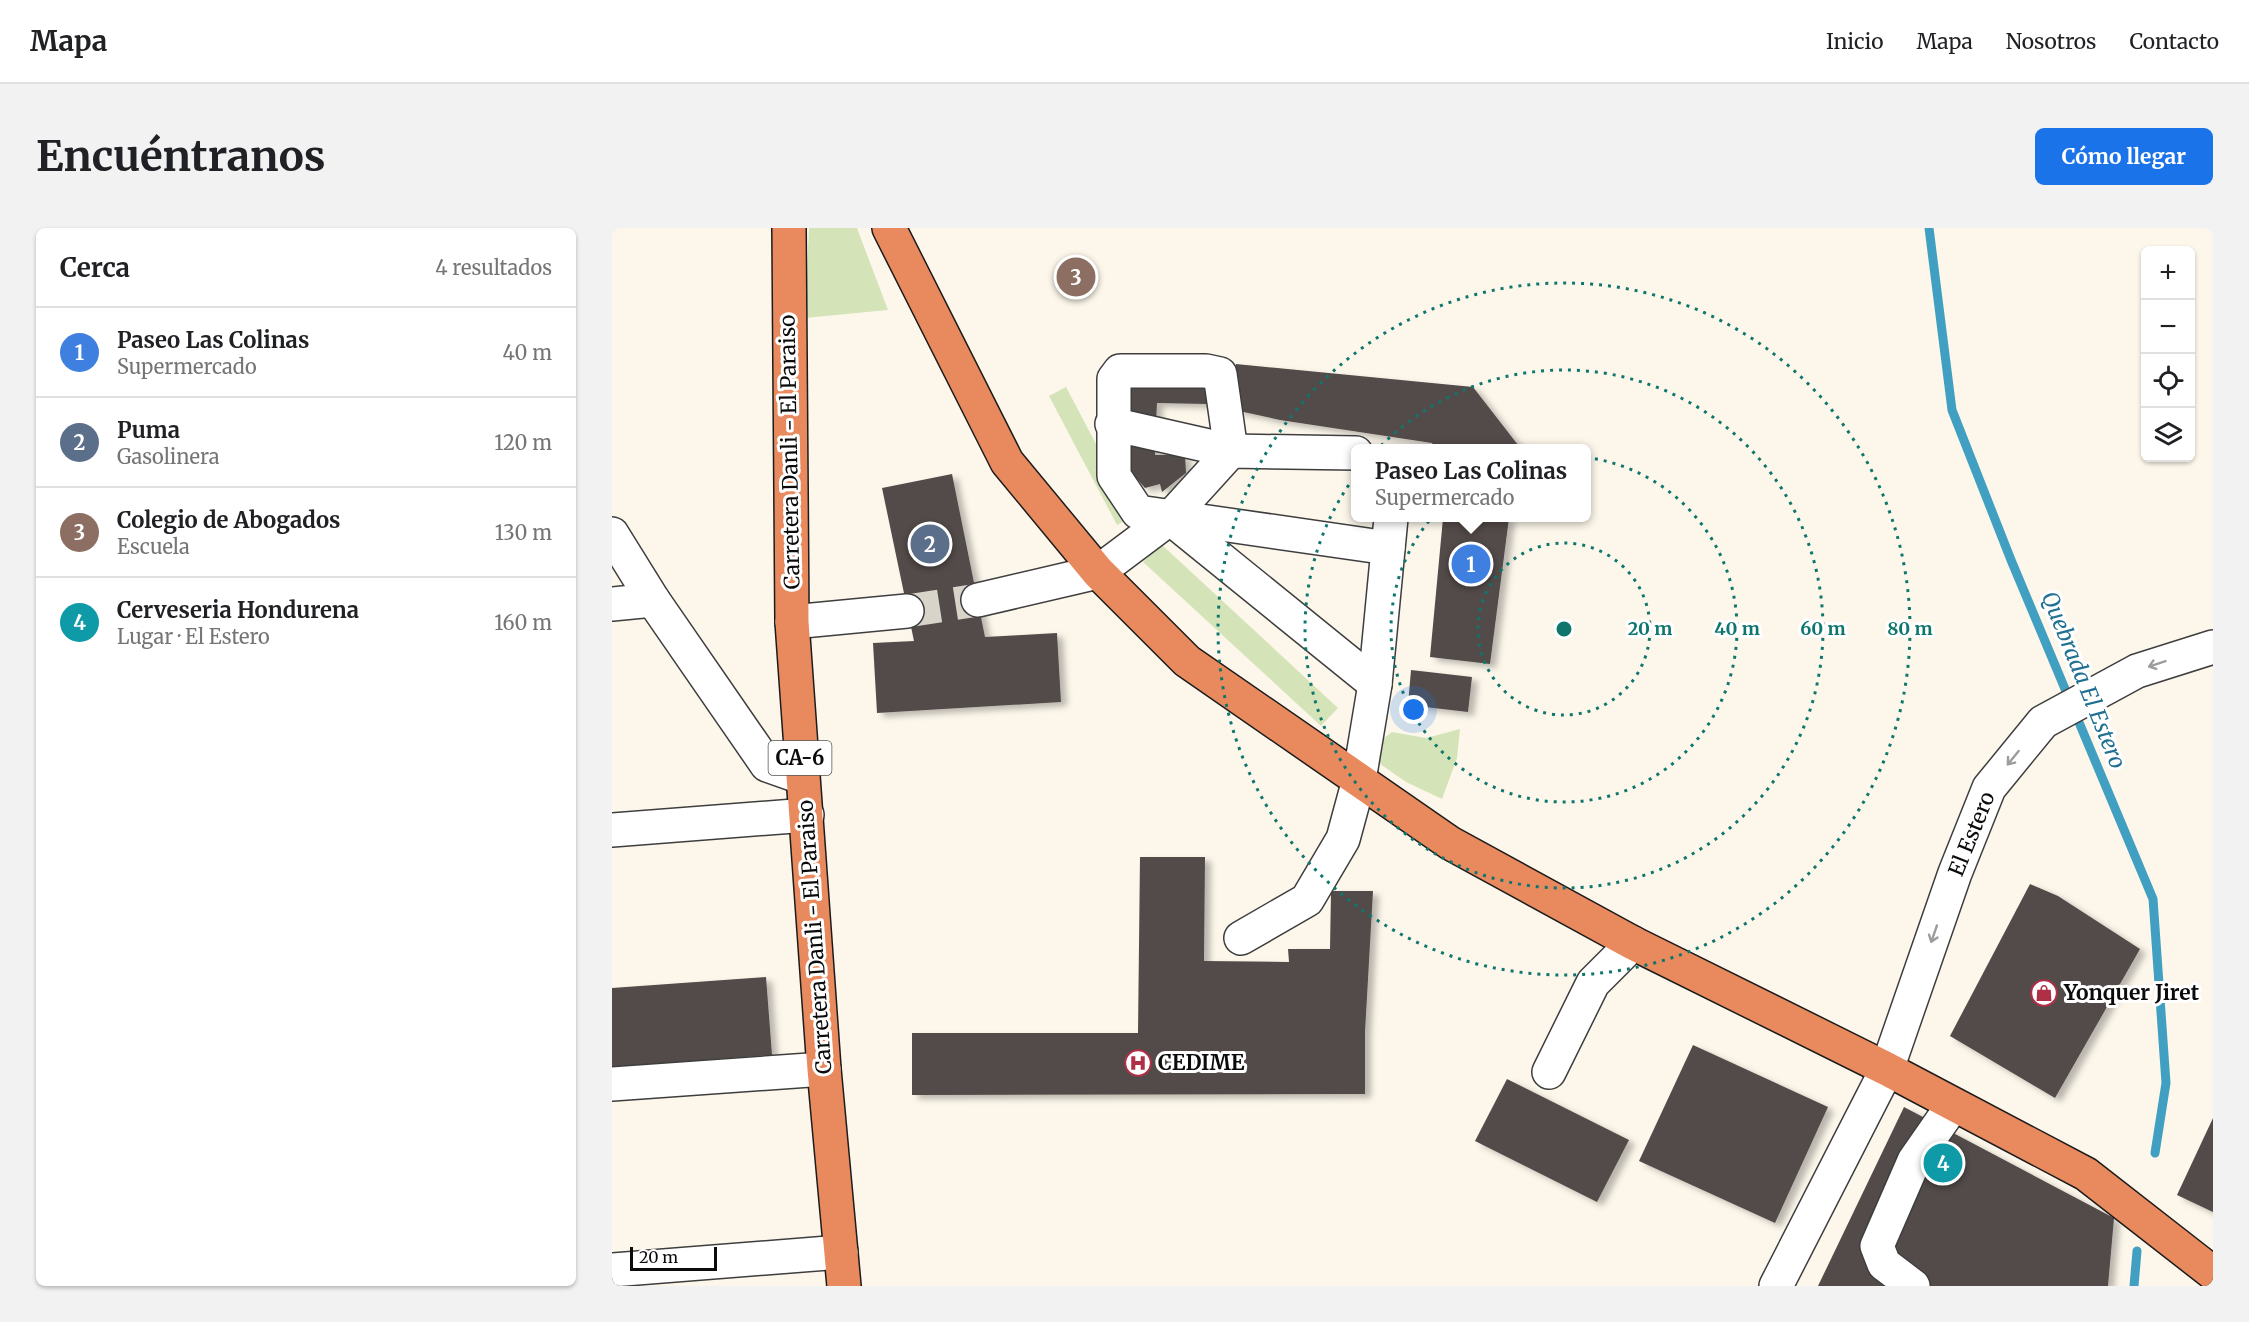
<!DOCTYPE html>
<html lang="es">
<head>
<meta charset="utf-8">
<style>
	body { margin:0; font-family:Merriweather,serif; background:#f2f2f2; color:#202124 }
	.controls { position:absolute; right:18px; top:18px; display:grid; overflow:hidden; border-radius:9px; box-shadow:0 2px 4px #0004 }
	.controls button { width:54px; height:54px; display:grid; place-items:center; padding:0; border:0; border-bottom:2px solid #e0e0e0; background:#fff; color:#202124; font:30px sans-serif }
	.scale { position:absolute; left:18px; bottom:15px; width:87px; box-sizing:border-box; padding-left:6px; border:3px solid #0b0b0b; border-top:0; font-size:16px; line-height:21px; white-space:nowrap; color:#0b0b0b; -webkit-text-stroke:4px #fff; paint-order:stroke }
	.you { position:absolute; left:802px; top:482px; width:21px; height:21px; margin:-15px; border:4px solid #fff; border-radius:50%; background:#1a73e8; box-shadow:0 0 0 9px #1a73e833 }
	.badge { display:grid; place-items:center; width:39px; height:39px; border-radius:50%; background:#1a73e8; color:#fff; font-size:20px; font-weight:700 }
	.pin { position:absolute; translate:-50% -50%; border:3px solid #fff; box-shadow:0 2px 6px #0006 }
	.popup { position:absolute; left:739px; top:216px; width:240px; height:78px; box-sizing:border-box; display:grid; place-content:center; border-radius:9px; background:#fff; filter:drop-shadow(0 2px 4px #0005); font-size:20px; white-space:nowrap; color:#757577 }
	.popup b { font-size:22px; color:#202124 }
	.popup::after { content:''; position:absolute; left:50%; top:100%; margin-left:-12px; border:12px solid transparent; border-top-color:#fff }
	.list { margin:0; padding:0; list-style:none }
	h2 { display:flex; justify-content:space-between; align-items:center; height:78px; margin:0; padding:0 24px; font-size:26px }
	h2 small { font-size:20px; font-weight:400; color:#757577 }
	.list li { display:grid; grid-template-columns:39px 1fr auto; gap:18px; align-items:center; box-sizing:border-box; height:90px; padding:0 24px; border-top:2px solid #e0e0e0 }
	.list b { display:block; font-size:22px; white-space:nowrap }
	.list p { margin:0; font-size:20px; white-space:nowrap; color:#757577 }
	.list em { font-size:20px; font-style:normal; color:#757577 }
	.icon { flex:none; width:33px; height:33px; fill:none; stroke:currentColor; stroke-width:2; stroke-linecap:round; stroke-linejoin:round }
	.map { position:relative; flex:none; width:1601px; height:1058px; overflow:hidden; border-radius:9px }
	header { display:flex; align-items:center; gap:36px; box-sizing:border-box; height:84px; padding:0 30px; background:#fff; border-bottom:2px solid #e0e0e0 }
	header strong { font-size:28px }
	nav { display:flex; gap:33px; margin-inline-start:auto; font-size:21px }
	.intro { display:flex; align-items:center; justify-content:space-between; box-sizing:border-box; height:144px; padding:0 36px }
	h1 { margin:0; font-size:42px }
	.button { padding:15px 27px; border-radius:9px; background:#1a73e8; color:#fff; font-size:21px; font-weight:700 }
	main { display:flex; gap:36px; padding:0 36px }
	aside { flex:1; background:#fff; border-radius:9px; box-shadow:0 2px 4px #0004 }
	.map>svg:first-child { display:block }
	.green { fill:#d5e4b8 }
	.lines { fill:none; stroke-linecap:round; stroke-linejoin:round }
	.stream { stroke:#41a0c1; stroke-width:9 }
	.building { fill:#534b49; filter:url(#shadow) }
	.minor-tunnel { stroke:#d9d4c9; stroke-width:33; stroke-dasharray:33 16; stroke-linecap:butt }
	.minor-casing { stroke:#3e3e3e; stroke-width:36 }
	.highway-casing { stroke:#1c1c1c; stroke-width:36 }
	.minor { stroke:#fff; stroke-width:33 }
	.highway { stroke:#e88a5e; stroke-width:33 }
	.oneway { stroke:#9d9d9d }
	.ring { fill:none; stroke:#0f766e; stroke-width:3; stroke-dasharray:3 6 }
	.labels { text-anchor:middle; stroke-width:6; stroke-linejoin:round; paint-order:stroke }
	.shield { fill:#fff; stroke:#545454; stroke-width:1.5 }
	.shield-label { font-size:20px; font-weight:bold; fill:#0b0b0b }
	.street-label { font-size:21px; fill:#0b0b0b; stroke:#fff }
	.poi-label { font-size:21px; font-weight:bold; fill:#0b0b0b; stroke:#fff; text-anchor:start }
	.water-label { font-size:22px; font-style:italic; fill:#207092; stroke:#fff }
	.centre { fill:#0f766e; stroke:#fff; stroke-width:3 }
	.ring-label { font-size:18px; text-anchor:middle; font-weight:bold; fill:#0f766e; stroke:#fff; stroke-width:6; stroke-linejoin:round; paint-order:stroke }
</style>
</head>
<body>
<header>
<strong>Mapa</strong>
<nav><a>Inicio</a><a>Mapa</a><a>Nosotros</a><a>Contacto</a></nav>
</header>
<div class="intro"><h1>Encuéntranos</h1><a class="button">Cómo llegar</a></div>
<main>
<aside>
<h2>Cerca<small>4 resultados</small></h2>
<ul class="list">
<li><span class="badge" style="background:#3f7fe0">1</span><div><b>Paseo Las Colinas</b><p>Supermercado</p></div><em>40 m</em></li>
<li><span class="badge" style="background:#5c6f8a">2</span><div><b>Puma</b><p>Gasolinera</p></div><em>120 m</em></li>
<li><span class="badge" style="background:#8d6e63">3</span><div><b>Colegio de Abogados</b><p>Escuela</p></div><em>130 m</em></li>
<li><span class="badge" style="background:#0f9aa8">4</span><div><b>Cerveseria Hondurena</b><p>Lugar · El Estero</p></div><em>160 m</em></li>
</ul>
</aside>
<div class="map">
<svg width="1601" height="1058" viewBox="0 0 1601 1058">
	<defs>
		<filter id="shadow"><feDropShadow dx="6" dy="4" stdDeviation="3" flood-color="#0004"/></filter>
	</defs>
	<rect width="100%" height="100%" fill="#fdf7eb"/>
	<g class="green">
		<path d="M197,0H245L276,82L193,90Z"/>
		<path d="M454,159L522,288L505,297L437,168Z"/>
		<path d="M549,316L726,480L709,498L531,334Z"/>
		<path d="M848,501L845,530L830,571L794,554L764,533V516L780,504L814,510Z"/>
	</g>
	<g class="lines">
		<g class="stream">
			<path d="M1317,0L1340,182L1399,332L1541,671L1554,855L1543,925"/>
			<path d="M1522,1058L1525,1023"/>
		</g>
	</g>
	<g class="building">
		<path d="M624,136L861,159L906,217L905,220H823L820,215L668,192L618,181Z"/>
		<path d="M513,153L597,154L595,176L545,175L544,195L512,194Z"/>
		<path d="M522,209L543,215V227L573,226L574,245L550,264L548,256L533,260L526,252L521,256L504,224Z"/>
		<path d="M340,246L373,409L445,405L449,474L265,485L261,415L302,413L270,260Z"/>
		<path d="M831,290H897L878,436L818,429Z"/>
		<path d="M799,442L860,449L856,484L796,477Z"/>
		<path d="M528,629H593L592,733L677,734L676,721H718L719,663H761L753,804V866L300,867V805H526Z"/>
		<path d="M1418,656L1446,668L1528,721L1443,870L1338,808Z"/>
		<path d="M154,749L160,827L0,839V760Z"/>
		<path d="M1081,817L1216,879L1163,995L1027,933Z"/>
		<path d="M895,851L1017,912L985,974L863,913Z"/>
		<path d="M1292,879L1502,990L1496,1058H1206Z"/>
		<path d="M1601,890V984L1565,967Z"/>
	</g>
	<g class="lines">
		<path class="minor-tunnel" d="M295,383L366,372"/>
		<g class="minor-casing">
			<g id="minor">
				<path d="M500,196L619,223L608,146L594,143H508L502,151V248L526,284L776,320"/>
				<path d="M558,290L763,456"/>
				<path d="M0,306L41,372L155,537L189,549"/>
				<path d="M366,372L486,344L558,290L619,223L744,225"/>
				<path d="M0,376L41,372"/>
				<path d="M180,394L295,383"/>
				<path d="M0,602L195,587"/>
				<path d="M629,710L695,672L731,611L747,552L763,456L779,290"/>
				<path d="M937,844L981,755L1021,715"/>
				<path d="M0,856L212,841"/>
				<path d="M0,1042L229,1024"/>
				<path d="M1164,1058L1275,841L1343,645L1377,560L1431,494L1525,443L1601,419"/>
				<path d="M1301,1058L1272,1036L1265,1018L1302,933L1341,877"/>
			</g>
		</g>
		<g class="highway-casing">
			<g id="highway">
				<path d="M177,0L180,394L212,841L232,1058"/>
				<path d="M277,0L395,234L486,344L575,433L838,615L1021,715L1275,841L1474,946L1601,1045"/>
			</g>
		</g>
		<use href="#minor" class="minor"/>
		<use href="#highway" class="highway"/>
	</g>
	<defs><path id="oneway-shaft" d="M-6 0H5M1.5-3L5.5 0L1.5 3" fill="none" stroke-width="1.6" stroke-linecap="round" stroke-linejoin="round" transform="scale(1.5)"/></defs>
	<g class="oneway">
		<use href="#oneway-shaft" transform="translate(1545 436) rotate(162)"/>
		<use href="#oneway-shaft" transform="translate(1401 530) rotate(129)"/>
		<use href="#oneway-shaft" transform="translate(1322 706) rotate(109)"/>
	</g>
	<g class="ring">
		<circle cx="952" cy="401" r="86"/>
		<circle cx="952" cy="401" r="173"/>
		<circle cx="952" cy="401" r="259"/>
		<circle cx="952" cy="401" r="346"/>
	</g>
	<defs>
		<g id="shop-ring" transform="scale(1.35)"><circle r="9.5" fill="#fff" stroke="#af2f47" stroke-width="1.5"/><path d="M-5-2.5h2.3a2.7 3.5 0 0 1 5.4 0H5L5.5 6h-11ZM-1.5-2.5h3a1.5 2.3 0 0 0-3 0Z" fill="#af2f47"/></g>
		<g id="hospital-ring" transform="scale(1.35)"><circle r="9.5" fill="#fff" stroke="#af2f47" stroke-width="1.5"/><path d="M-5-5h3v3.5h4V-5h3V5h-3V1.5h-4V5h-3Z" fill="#af2f47"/></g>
	</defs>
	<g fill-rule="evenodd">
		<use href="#shop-ring" x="1432" y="765"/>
		<use href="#hospital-ring" x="526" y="835"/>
	</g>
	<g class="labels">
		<rect class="shield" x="156.5" y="513" width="63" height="34" rx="4.5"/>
		<g class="shield-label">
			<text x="188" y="537">CA-6</text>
		</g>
		<g class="street-label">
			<text transform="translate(178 224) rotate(-91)" y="7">Carretera Danli - El Paraiso</text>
			<text transform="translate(1360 606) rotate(-68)" y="7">El Estero</text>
			<text transform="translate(203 709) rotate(-94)" y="7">Carretera Danli - El Paraiso</text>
		</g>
		<g class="poi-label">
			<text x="1452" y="772">Yonquer Jiret</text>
			<text x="546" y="842">CEDIME</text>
		</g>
		<g class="water-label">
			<text transform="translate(1472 452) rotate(68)" y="8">Quebrada El Estero</text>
		</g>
	</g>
	<circle cx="952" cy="401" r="9" class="centre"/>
	<g class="ring-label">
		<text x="1038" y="407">20 m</text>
		<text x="1125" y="407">40 m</text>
		<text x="1211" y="407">60 m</text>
		<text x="1298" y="407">80 m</text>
	</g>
</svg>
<div class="controls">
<button>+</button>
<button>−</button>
<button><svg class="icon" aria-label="locate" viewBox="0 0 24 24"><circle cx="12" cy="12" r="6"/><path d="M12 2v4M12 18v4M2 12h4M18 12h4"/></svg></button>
<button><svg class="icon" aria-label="layers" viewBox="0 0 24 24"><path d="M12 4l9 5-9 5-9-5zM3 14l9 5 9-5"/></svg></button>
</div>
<div class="scale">20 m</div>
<div class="you"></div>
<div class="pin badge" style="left:859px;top:336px;background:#3f7fe0">1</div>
<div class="popup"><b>Paseo Las Colinas</b>Supermercado</div>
<div class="pin badge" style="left:318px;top:316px;background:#5c6f8a">2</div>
<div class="pin badge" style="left:464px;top:49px;background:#8d6e63">3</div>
<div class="pin badge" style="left:1331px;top:935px;background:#0f9aa8">4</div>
</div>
</main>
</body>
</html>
